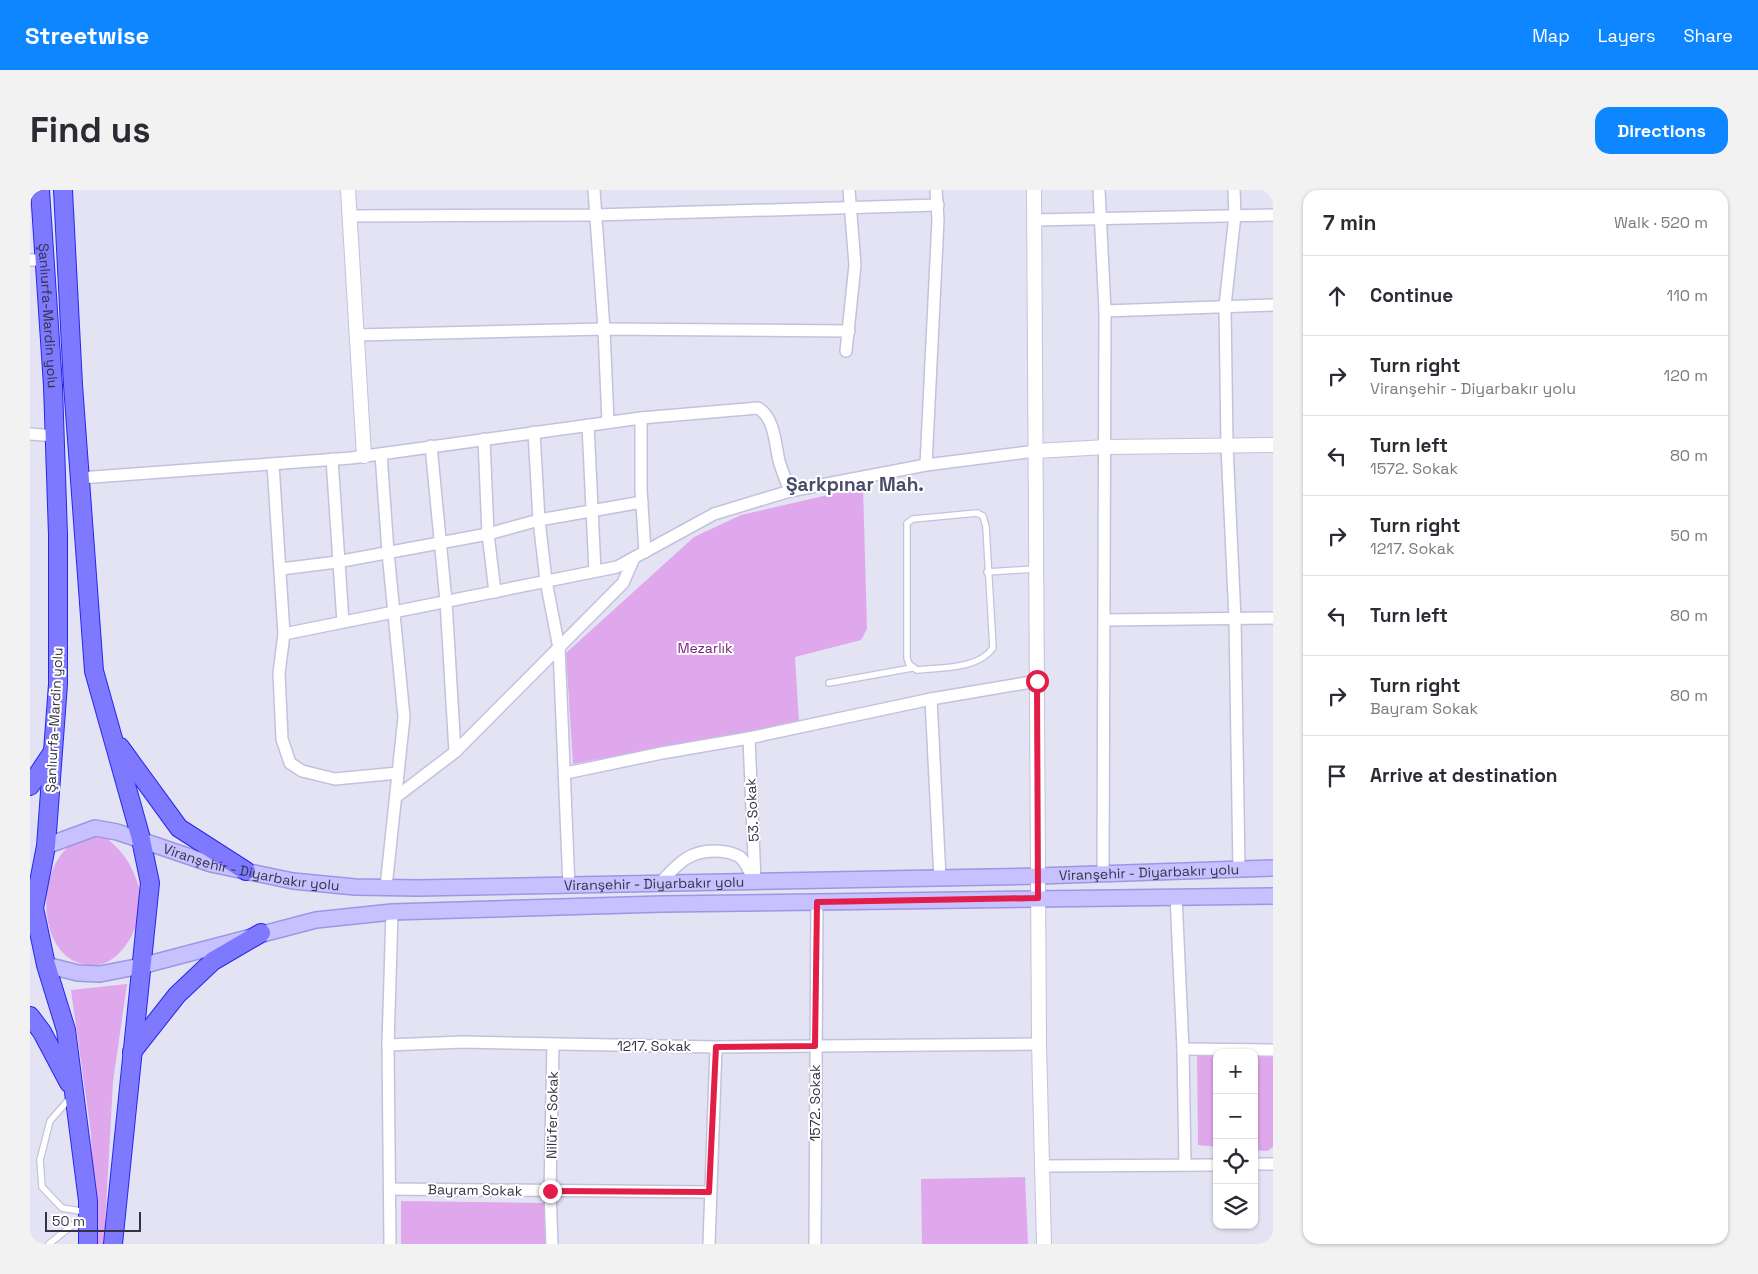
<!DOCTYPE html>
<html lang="en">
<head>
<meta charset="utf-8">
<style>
	body { margin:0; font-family:"Space Grotesk",sans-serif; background:#f2f2f3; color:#2b2b33 }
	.controls { position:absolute; right:15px; bottom:15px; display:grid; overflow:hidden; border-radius:10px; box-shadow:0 1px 4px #0004 }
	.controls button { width:45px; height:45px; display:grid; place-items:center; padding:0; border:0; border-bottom:1px solid #e1e1e2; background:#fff; color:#2b2b33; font:25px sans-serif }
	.scale { position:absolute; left:15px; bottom:12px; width:96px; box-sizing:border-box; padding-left:5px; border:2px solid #333346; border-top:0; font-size:14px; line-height:18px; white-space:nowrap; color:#333346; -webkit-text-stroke:4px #fff; paint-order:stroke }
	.stop { position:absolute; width:15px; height:15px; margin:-11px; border:4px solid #e11d48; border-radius:50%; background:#fff }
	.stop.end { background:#e11d48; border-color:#fff; box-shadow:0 1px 5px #0008 }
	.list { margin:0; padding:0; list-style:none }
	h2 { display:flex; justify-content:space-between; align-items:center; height:65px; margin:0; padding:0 20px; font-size:21px }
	h2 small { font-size:16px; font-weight:400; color:#7c7c81 }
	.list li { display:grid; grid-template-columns:32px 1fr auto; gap:15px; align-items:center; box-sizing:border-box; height:80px; padding:0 20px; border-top:1px solid #e1e1e2 }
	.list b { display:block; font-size:19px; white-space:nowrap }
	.list p { margin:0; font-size:16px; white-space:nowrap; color:#7c7c81 }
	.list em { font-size:16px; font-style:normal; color:#7c7c81 }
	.icon { flex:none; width:28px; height:28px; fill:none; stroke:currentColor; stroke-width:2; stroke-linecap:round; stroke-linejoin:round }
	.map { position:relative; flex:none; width:1243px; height:1054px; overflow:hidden; border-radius:15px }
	header { display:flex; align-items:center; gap:30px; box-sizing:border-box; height:70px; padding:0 25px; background:#0e86ff; color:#fff }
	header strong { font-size:24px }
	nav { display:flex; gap:28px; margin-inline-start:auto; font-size:18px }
	.intro { display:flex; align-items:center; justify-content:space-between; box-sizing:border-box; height:120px; padding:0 30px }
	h1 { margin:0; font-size:35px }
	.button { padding:12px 22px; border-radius:15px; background:#0e86ff; color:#fff; font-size:18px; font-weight:700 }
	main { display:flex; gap:30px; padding:0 30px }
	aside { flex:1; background:#fff; border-radius:15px; box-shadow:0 1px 4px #0004 }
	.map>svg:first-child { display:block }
	.green { fill:#dfa7ec }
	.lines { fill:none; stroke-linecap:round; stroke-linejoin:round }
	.service-casing { stroke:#c2c2de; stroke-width:8 }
	.minor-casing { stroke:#c2c2de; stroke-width:14 }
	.tertiary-casing { stroke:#c2c2de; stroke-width:16 }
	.secondary-casing { stroke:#9d96e4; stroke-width:18 }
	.trunk-casing { stroke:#2528ec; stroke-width:20 }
	.service { stroke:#fff; stroke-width:5.5 }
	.minor { stroke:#fff; stroke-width:11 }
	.tertiary { stroke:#fff; stroke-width:14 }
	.secondary { stroke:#c8c1ff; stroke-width:15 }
	.trunk { stroke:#7e79ff; stroke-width:18 }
	.route { stroke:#e11d48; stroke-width:6 }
	.labels { text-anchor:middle; stroke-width:4; stroke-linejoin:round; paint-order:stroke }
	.street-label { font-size:14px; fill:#333346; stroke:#fff }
	.park-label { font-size:14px; fill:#7a217c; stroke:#fff }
	.district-label { font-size:19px; font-weight:bold; fill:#494b69; stroke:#fff }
</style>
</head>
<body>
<header>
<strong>Streetwise</strong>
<nav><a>Map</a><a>Layers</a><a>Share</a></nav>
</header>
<div class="intro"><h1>Find us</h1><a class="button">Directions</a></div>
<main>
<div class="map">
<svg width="1243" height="1054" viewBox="0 0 1243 1054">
	<rect width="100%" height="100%" fill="#e4e3f3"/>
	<g class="green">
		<path d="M833,297L837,439L831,450L765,467L769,532L543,574L536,463L664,347L711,325Z"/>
		<path d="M72,645C91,658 102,674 109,697C118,723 96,773 66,775C6,780 0,672 50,649C56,646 65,646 72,645Z"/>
		<path d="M97,794L83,892L74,1054H65L61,943L41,800Z"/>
		<path d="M1167,863H1187V957L1168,955Z"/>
		<path d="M1224,865H1243V957L1237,961L1224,960Z"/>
		<path d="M995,987L998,1054H892L891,989Z"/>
		<path d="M371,1011L517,1013V1054H371Z"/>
	</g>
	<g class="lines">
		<g class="service-casing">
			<g id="service">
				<path d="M947,323L953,326L956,337L963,458C947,480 911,477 887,480L879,474L877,468V333L883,329Z"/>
				<path d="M957,382L1005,379"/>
				<path d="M799,493L882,478"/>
				<path d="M41,907L20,931L10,970L12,997L32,1018L56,1022"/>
				<path d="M19,1054L55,1025"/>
			</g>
		</g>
		<g class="minor-casing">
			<g id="minor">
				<path d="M564,0L574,139L578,232"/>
				<path d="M1069,0L1075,121L1073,684"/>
				<path d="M1204,0L1205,25L1195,116L1197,256L1205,429L1209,679"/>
				<path d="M319,26L565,25L908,15"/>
				<path d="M1004,30L1243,25"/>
				<path d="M0,70H15"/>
				<path d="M1075,121L1243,115"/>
				<path d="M327,145L574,139L819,141"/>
				<path d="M816,161L825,75L819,0"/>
				<path d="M611,228V299L615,362"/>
				<path d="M558,235L565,381"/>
				<path d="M504,242L509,330L516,391L529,458L539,696"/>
				<path d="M0,244L25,246"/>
				<path d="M454,249L458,344L465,402"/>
				<path d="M401,256L416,411L425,562"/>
				<path d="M351,264L358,362L374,527L356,697"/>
				<path d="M302,269L313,432"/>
				<path d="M243,274L254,444L249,483L252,549L260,573L272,581L305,589L368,583"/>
				<path d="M896,275L908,30L906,0"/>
				<path d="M50,288L321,268L611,228L728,218C745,228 745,254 749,271C752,281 756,291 760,301"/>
				<path d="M251,379L307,372L458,344L509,330L612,312"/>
				<path d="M1075,430L1243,428"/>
				<path d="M254,444L587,377L684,324L760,301L896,275L1006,261"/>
				<path d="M901,509L910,688"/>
				<path d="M719,548L725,691"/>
				<path d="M536,583L632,563L719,548L901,509L1007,491"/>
				<path d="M366,607L425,562L593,393L604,368"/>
				<path d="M630,693C647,675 658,661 684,661C693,661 702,662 710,667C716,672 720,683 724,690"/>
				<path d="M1146,706L1153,859L1155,975"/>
				<path d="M358,855L433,852L686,857L1009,854"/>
				<path d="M1153,859L1243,860"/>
				<path d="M1224,974H1243"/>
				<path d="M1012,976L1187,975"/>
				<path d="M360,999L679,1002"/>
				<path d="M360,1054L358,855L362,722"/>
				<path d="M522,1054L520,1001L523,855"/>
				<path d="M679,1054L686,857"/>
				<path d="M785,1054L787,712"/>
			</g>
		</g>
		<g class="tertiary-casing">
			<g id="tertiary">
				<path d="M318,0L334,266"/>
				<path d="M1004,0L1009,854L1014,1054"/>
				<path d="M1006,261L1076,257L1243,255"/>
			</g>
		</g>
		<g class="secondary-casing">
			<g id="secondary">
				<path id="s1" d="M16,656L65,638L87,642L181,674L263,691L325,697L388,698L1008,686L1243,678"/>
				<path d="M16,775L48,783L70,784L111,776L286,730L362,722L632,714L1243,706"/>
			</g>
		</g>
		<g class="trunk-casing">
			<g id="trunk">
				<path id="s2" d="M10,0L23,196L28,345V494L16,656L4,718L16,775L36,840L58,1011V1054"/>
				<path d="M33,0L43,195L64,481L110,645L120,693L83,1054"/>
				<path d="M90,557L149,638L216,681"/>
				<path d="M0,596L22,563"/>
				<path d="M0,826L12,842L39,893"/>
				<path d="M102,862L147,805L183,771L231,743"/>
			</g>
		</g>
		<use href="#service" class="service"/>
		<use href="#minor" class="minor"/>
		<use href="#tertiary" class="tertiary"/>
		<use href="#secondary" class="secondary"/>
		<use href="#trunk" class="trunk"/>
	</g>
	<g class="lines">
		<path class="route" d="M520,1001L679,1002L686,857L785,856L787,712L1008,708L1007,491"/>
	</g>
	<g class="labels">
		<g class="street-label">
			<text dy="5" stroke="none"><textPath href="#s2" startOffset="126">Şanlıurfa-Mardin yolu</textPath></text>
			<text transform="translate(24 530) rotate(-87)" y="5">Şanlıurfa-Mardin yolu</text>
			<text transform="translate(722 620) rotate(-93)" y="5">53. Sokak</text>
			<text dy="5" stroke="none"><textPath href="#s1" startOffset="214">Viranşehir - Diyarbakır yolu</textPath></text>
			<text dy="5" stroke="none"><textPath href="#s1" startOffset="1114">Viranşehir - Diyarbakır yolu</textPath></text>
			<text dy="5" stroke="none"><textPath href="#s1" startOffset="619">Viranşehir - Diyarbakır yolu</textPath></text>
			<text x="624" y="861">1217. Sokak</text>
			<text transform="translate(785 913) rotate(-90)" y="5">1572. Sokak</text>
			<text transform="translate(522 925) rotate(-89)" y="5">Nilüfer Sokak</text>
			<text transform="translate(445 1000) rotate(1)" y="5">Bayram Sokak</text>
		</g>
		<g class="park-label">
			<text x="675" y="463">Mezarlık</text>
		</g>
		<g class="district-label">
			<text x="825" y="301">Şarkpınar Mah.</text>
		</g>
	</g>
</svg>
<div class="controls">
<button>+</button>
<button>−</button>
<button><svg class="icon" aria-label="locate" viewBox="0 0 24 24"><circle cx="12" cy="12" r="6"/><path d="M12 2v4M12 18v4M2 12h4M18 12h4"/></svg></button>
<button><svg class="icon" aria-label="layers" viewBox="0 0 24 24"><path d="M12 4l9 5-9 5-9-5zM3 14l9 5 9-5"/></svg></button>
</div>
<div class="scale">50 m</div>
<div class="stop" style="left:1007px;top:491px"></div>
<div class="stop end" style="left:520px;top:1001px"></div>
</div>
<aside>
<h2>7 min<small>Walk · 520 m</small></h2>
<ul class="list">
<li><svg class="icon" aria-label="ahead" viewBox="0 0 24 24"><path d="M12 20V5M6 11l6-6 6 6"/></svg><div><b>Continue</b></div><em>110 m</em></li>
<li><svg class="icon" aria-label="right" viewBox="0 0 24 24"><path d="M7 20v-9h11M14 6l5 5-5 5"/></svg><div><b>Turn right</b><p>Viranşehir - Diyarbakır yolu</p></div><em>120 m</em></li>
<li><svg class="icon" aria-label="left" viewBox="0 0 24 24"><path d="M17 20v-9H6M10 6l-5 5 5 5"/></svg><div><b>Turn left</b><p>1572. Sokak</p></div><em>80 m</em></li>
<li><svg class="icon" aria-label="right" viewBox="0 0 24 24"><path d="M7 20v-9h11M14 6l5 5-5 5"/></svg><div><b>Turn right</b><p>1217. Sokak</p></div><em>50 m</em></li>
<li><svg class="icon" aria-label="left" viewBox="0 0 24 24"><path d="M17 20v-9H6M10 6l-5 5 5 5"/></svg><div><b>Turn left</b></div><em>80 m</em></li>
<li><svg class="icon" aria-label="right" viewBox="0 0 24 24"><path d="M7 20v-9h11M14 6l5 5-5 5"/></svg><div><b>Turn right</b><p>Bayram Sokak</p></div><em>80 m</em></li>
<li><svg class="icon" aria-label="arrive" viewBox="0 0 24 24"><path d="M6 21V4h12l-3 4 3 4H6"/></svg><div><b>Arrive at destination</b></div></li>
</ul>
</aside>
</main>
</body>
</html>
